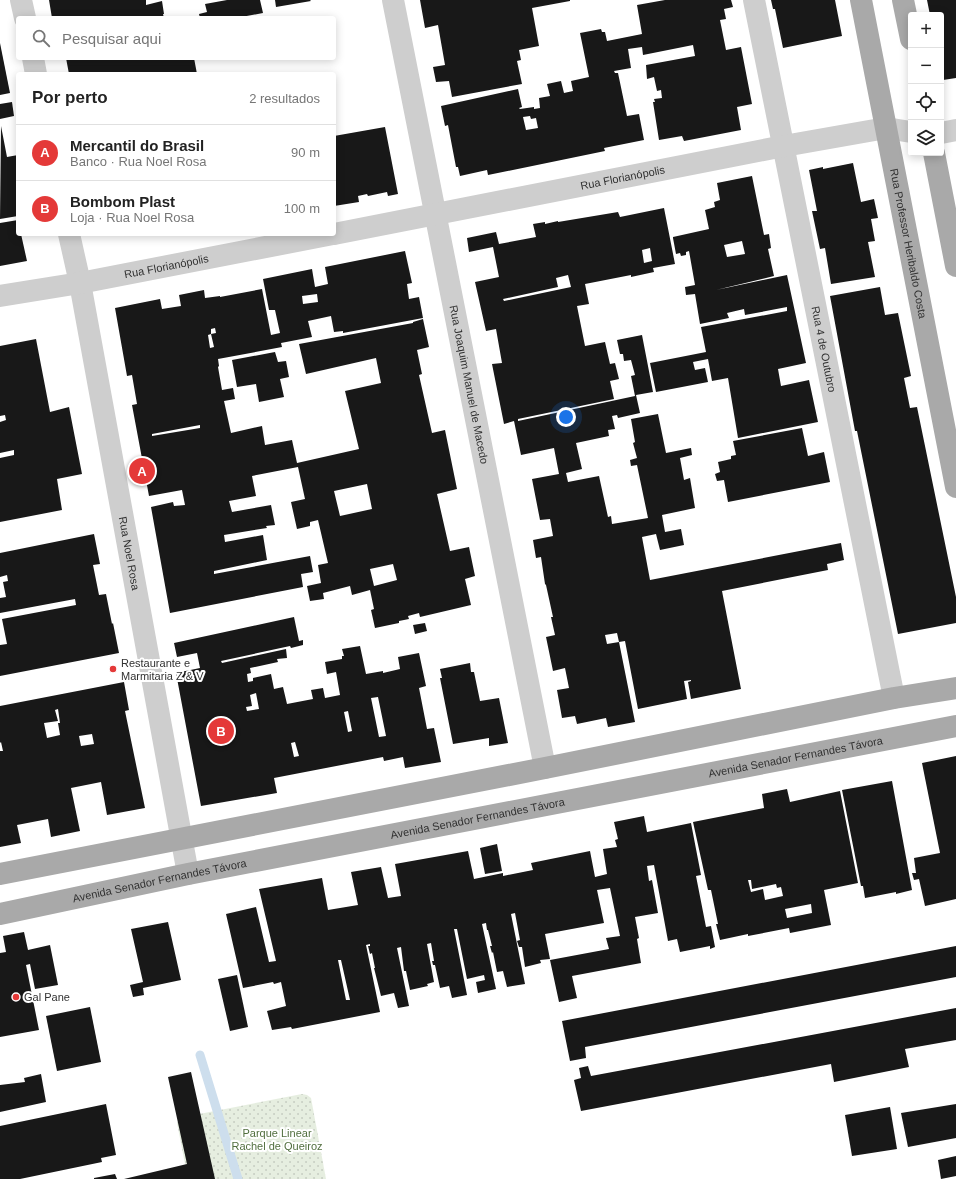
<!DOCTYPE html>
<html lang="pt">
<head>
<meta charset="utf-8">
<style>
	body { margin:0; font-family:Arial,sans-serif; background:#f6f6f6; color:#222 }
	.controls { position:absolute; right:12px; top:12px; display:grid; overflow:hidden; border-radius:4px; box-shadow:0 2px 10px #0003 }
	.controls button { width:36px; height:36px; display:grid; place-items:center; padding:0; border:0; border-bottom:1px solid #e0e0e0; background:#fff; color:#222; font:20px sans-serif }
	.you { position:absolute; left:566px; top:417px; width:14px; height:14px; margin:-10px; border:3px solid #fff; border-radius:50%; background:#1a73e8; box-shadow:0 0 0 6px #1a73e833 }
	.badge { display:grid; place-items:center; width:26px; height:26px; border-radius:50%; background:#e43938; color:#fff; font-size:13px; font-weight:700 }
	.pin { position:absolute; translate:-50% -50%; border:2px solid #fff; box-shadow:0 1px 4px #0006 }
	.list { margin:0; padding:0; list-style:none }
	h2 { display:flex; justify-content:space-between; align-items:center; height:52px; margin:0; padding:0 16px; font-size:17px }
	h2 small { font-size:13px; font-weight:400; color:#767676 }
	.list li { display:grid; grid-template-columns:26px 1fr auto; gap:12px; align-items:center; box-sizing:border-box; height:56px; padding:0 16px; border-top:1px solid #e0e0e0 }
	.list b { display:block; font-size:15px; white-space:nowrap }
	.list p { margin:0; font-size:13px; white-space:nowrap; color:#767676 }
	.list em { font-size:13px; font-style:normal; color:#767676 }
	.icon { flex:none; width:22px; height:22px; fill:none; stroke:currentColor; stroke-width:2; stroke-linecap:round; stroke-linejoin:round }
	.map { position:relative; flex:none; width:956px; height:1179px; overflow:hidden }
	.search { position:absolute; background:#fff; box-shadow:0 2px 10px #0003; left:16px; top:16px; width:320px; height:44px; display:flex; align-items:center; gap:10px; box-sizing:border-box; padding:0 14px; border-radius:4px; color:#767676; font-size:15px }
	.panel { position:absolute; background:#fff; box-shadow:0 2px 10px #0003; left:16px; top:72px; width:320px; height:164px; border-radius:4px }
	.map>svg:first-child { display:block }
	.park { fill:url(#park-dots) }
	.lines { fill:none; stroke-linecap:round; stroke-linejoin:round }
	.stream { stroke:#cddeed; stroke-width:9 }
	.building { fill:#181818; fill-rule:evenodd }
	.minor { stroke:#cecece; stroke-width:22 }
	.primary { stroke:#a9a9a9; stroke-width:22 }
	.poi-dot { fill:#e43938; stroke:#fff; stroke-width:1.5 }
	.labels { text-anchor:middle; stroke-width:4; stroke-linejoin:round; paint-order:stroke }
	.street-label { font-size:11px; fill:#313131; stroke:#fff }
	.poi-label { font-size:11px; fill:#313131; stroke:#fff; text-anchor:start }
	.park-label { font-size:11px; fill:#516e3e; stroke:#fff }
</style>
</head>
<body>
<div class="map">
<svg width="956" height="1179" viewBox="0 0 956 1179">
	<defs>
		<pattern id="park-dots" width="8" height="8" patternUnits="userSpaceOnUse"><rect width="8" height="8" fill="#e6eee0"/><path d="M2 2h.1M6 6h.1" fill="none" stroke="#c6cdc1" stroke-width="1.8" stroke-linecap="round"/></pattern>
	</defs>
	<rect width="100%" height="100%" fill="#fff"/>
	<path class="park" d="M302,1094L307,1095L311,1098L326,1179H188L177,1123L180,1119L184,1117Z"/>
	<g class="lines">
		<path class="stream" d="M200,1055L238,1179"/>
	</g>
	<g class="building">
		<path d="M49,0H146V5L162,1L164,14H163L164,18H52Z"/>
		<path d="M227,0H260L263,13L236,18H200L199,14L207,12L205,4Z"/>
		<path d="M275,0H310L311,1L276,7Z"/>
		<path d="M420,0H570V1L532,8L539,46L519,50L521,60L517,61L522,84L452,97L449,81L436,82L433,67L445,65L438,25L425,28Z"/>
		<path d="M665,0H731L733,7L724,9L726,19L720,20L726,50L741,47L752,104L737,107L741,130L684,141L682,136L659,140L653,102H655L654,99L662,98L661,90L657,91L654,77L647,79L646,65L695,56L693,45L643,55L642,47L628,49L631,68L614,71L615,73H618L627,116L639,114L644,140L604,148L605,151L488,175L487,170L460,176L458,167H456L448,125L445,126L441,106L518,89L522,107L519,108L520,109L534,107V109L540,108L539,98L550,96L547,84L561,81L564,93L573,91L571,81L589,77L580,33L601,29L602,32H605L607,41L642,34L637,5ZM530,116L531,119L536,118L538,128L526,130L523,117Z"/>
		<path d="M771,0H835L842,36L783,48L775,9H773Z"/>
		<path d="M927,0H956V78L943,80L941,71V15H930Z"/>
		<path d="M0,43L10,93L0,95Z"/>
		<path d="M66,58H141L142,60L151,58H194L197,74H69Z"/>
		<path d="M12,102L14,116L0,119V104Z"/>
		<path d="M1,126L7,157L18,155V216L0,219Z"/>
		<path d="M385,127L398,194L388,196L387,192L368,196L367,194L358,196L359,202L334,206V136Z"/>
		<path d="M853,163L861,202L874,199L878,218L871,219L875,241L868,242L875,277L831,284L825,248L820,249L812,211H817L809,170L823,167V169Z"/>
		<path d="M752,176L764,235L769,234L771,248L768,249L774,276L716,290L787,275L806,363L778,369L781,386L809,380L818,422L738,438L728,378L712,381L708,359L693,362L695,370L705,368L708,382L656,392L650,363L706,352L701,327L787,311V307L745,315L744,309L727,313L729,318L700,324L695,294L686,295L685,287L695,285L689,251L686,252V255L681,256L680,253L676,254L673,238V237L709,229L705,210L715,207L714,202L720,200L717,183ZM742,241L745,254L727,257L724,245Z"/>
		<path d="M664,208L675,264L653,268L654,272L631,277V275L585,284L589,304L577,306L585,346L605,342L610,364L615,363L619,379L610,381L614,399L518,419V421L635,396L631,376L635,375L631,360L624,361L623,354H620L617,340L642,335L653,392L636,395L640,413L618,418L617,415L612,416L615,429L608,430L609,436L576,443L582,469L566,473L568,482L599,476L608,517L611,516L612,524L648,518L637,465L631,466L630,460L637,458L633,443L635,442L631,419L658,414L666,453L691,448L692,455L680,458L684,480L690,478L695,508L662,515L665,532L681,529L684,545L660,550L656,534L642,537L650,580L841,543L844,560L827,564L828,570L722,591L741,689L691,699L688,682L691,681V680L684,681L687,699L638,709L625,641L619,642L617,633L605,635L607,644L619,642L635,722L608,727L606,718L577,724L575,716L562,718L557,690L569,688L565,668L553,671L546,637L555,635L551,617H553L546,585L545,584L541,557L536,558L533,540L553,536L550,519L540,520L532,479L559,474L554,448L521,455L514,421L504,424L492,364L502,363L496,329L486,331L475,282L499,277L493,247L469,252L467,238L496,232L499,244L536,237L533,224L545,222V224L558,221V222L618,212L620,217ZM650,248L652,261L644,263L642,250ZM568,275L571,287L504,301L503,299L558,287L556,278Z"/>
		<path d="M18,220V234H21L27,261L0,266V223Z"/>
		<path d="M405,251L412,283L407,284L409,299L419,297L423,318L343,333V331L334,332L331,316L308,321L312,337L281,343L282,347L218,359L219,366L218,367L222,390L233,388L235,399L224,401L231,433L262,426L265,445L292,440L297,463L359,449L345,391L381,383L376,358L306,374L299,344L413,323V322L423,319L429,347L417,350L422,374L419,375L432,433L445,430L457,489L437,494L450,551L469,547L475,576L465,579L471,605L420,617L419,613L408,616L409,619L399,621V623L375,628L371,610L374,609L370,590L352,595L350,586L323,593L324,599L310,601L307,586L321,583L318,565L328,563L318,520L310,522V526L297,529L291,502L305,499L298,467L252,476L256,496L229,501L232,512L271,505L275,525L266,526L267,528L224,535L225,542L263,535L267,560L214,571V574L310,556L313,572L301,574L303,587L170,613L151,507L173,502L174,506L185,505L182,490L149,496L132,405L137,404L132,375L127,376L115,308L160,299L162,309L181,306L179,295L204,290L205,298L220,296V297L262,289L271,335L280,333L275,310H269L263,279L312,269L315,287L328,284L325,267ZM317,294L318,302L303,304L302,296ZM215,328L216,333L211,334L214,347L210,348L208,335L211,334V329ZM200,425V428L152,436V434ZM367,484L372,509L340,516L334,491ZM393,564L397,580L374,586L370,569Z"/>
		<path d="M880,287L885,315L898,313L911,376L904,378L910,408L917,407L956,597V623L898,634L857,431H855L830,296Z"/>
		<path d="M36,339L50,412L69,407L82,474L57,479L62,510L0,522V458L14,455V450L0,453V422L6,420L5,415L0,416V346Z"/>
		<path d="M275,352L278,362L286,361L289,377L280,379L284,397L259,402L256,384L237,387L232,360Z"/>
		<path d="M802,428L808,456L824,452L830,482L728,502L724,480L717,481L715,474L720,472L718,462L731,459V456L736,455L733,441Z"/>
		<path d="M94,534L100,564L93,565L99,595L106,594L112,624L113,623L119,653L0,676V645L7,644L2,619L76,605L75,599L0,613V598L6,597L3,582L8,581L7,575L0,577V553Z"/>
		<path d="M294,617L299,641L303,640V645L291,648L290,646L221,661L222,663L286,649L287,658L277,659L278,662L250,668L251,673L247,674L248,682L253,681V678L271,674L274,689L283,687L287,704L313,699L311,690L323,688L325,698L340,695L336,672L327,674L325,662L342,659V656H344L342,649L360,646L366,674L383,671V673L400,669L398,657L419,653L426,686L419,688L427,729L434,728L441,762L405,768L403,757L384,761L383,757L274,778L277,793L201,806L176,673L200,668L197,653L177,657L174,643ZM256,693L259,709L247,711L246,707L252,706L250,695ZM378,697L386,736L379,737L371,698ZM348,711L352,731L348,732L344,712ZM295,742L299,756L294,757L291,743Z"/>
		<path d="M425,623L427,631L415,634L413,625Z"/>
		<path d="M470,663L471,672H474L480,701L499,698L508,743L489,746V738L453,744L440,678H442L440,669Z"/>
		<path d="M124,682L129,710L125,711L145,808L107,815L101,782L71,788L80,831L51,837L48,819L17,825L21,843L0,847V751H3L1,742L0,743V706ZM58,709L60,723H58L60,735L47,738L44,723L58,721L55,710ZM92,734L94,744L81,746L79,736Z"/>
		<path d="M956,756V899L925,906L919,879L914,880L912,873H916L914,858L940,853L922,763Z"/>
		<path d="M892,781L912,890L896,894V892L865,898L863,886H861L842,790Z"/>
		<path d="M787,789L790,802L840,791L858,883L824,890L831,925L790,933L789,928L748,936V934L720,940L716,924H718L711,890H708L693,822L764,808L762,794ZM748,880H751L752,889L776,884L777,888L781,887L783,896L765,900L763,889L751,892ZM811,904L812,913L787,918L785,909Z"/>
		<path d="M644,816L647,832L691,823L701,875L696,876L706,927L711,926L715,947L710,949V946L680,952L677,939L668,941L654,865L647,866L649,881L652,880L658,913L635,917L639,938L637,939L641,963L572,976L577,998L559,1002L550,960L609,949L606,938L620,936L610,888L597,890L604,923L545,934L550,959L540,960L541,963L525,967L522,947H519L517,941L520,940L515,913L511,914L525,984L507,987L503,971L497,972L493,952L492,953L490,946H492L488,930H487L486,923L482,924L496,989L478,993L476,982L485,980L484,975L467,979L457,929H454L467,995L452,998L449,986L440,988L435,965H433L432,961H434L431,943L427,944L434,982L427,984L428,986L410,990L406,971H404L401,947L397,948L409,1006L398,1008L394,993L381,996L374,968H375L372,953L370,954L368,946H370V944L366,945L380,1012L292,1029L291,1027L272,1030L267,1011L286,1006L281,982L274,984L273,982L243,988L226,914L256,907L269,962L276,961L259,889L322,878L328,910L358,905L351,872L381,867L388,898L401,896L395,864L468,851L474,879L503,873V876L533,870L531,863L590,851L595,877L607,874L603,849L617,847L615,840L618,839L614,822ZM338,960H341L350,1000H346Z"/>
		<path d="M497,844L502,871L485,874L480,848Z"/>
		<path d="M168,922L181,980L143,988L144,995L133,997L130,985L143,982L131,929Z"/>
		<path d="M24,932L28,950L50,945L58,985L35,989L30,964L26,965L39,1030L0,1037V953L6,952L3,936Z"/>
		<path d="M956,946V977L585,1047L586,1058L570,1061L562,1021Z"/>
		<path d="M237,975L248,1027L230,1031L218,979Z"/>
		<path d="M90,1007L101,1062L57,1071L46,1016Z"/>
		<path d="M956,1008V1040L905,1049L909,1067L834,1082L831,1064L581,1111L574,1080L581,1078L579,1068L588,1066L591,1076Z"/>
		<path d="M191,1072L215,1179H124L187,1164L168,1077Z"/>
		<path d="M41,1074L46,1102L0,1112V1085L25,1082L24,1078Z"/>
		<path d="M106,1104L116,1155L101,1158L102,1162L20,1179H0V1126Z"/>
		<path d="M956,1104V1138L908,1147L901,1113Z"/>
		<path d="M890,1107L897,1149L852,1156L845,1115Z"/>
		<path d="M956,1156V1176L941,1179L938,1160Z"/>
		<path d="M115,1174L117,1179H94V1178Z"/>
	</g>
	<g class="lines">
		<g class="minor">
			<path d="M21,0L25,18"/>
			<path id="s1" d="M393,0L545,768"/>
			<path id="s2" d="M754,0L894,698"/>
			<path d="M33,58L36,74"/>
			<path d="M941,133L956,130"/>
			<path id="s3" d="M69,234L80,283L188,874"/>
			<path id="s4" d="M334,234L784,146L886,128L911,132"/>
			<path id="s5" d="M0,296L80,283L333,234"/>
		</g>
		<g class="primary">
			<path id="s6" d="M861,0L956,487"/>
			<path d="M903,0L911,39"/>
			<path d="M934,153L956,266"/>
			<path d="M0,874L545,768L894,698L956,688"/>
			<path id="s7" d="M0,914L188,874L956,726"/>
		</g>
	</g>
	<g class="poi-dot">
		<circle cx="113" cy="669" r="4"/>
		<circle cx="16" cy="997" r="4"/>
	</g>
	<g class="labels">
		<g class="street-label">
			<text dy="4" stroke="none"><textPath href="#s4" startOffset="294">Rua Florianópolis</textPath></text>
			<text dy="4" stroke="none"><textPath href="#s6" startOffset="248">Rua Professor Heribaldo Costa</textPath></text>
			<text dy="4" stroke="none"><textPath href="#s5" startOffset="169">Rua Florianópolis</textPath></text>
			<text dy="4" stroke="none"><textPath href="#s2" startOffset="356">Rua 4 de Outubro</textPath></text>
			<text dy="4" stroke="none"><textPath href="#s1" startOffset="392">Rua Joaquim Manuel de Macedo</textPath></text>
			<text dy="4" stroke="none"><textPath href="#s3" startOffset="325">Rua Noel Rosa</textPath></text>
			<text dy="4" stroke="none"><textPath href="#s7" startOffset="811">Avenida Senador Fernandes Távora</textPath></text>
			<text dy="4" stroke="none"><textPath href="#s7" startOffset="487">Avenida Senador Fernandes Távora</textPath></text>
			<text dy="4" stroke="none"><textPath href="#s7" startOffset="163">Avenida Senador Fernandes Távora</textPath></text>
		</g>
		<g class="poi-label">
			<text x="121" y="667">Restaurante e<tspan x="121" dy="13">Marmitaria Z &amp; V</tspan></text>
			<text x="24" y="1001">Gal Pane</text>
		</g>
		<g class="park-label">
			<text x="277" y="1137">Parque Linear<tspan x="277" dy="13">Rachel de Queiroz</tspan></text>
		</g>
	</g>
</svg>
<div class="controls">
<button>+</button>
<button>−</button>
<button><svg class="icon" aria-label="locate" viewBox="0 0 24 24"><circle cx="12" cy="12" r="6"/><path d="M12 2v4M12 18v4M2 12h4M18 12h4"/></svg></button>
<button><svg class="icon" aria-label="layers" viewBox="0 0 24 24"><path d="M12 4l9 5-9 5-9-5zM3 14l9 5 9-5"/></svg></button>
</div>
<div class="you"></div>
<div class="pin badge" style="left:142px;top:471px">A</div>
<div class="pin badge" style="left:221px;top:731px">B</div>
<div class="search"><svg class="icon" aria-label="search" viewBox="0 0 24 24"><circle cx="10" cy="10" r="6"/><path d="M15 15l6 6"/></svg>Pesquisar aqui</div>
<section class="panel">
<h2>Por perto<small>2 resultados</small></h2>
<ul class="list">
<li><span class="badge">A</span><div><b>Mercantil do Brasil</b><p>Banco · Rua Noel Rosa</p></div><em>90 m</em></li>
<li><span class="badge">B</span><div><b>Bombom Plast</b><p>Loja · Rua Noel Rosa</p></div><em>100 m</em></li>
</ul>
</section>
</div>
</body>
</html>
